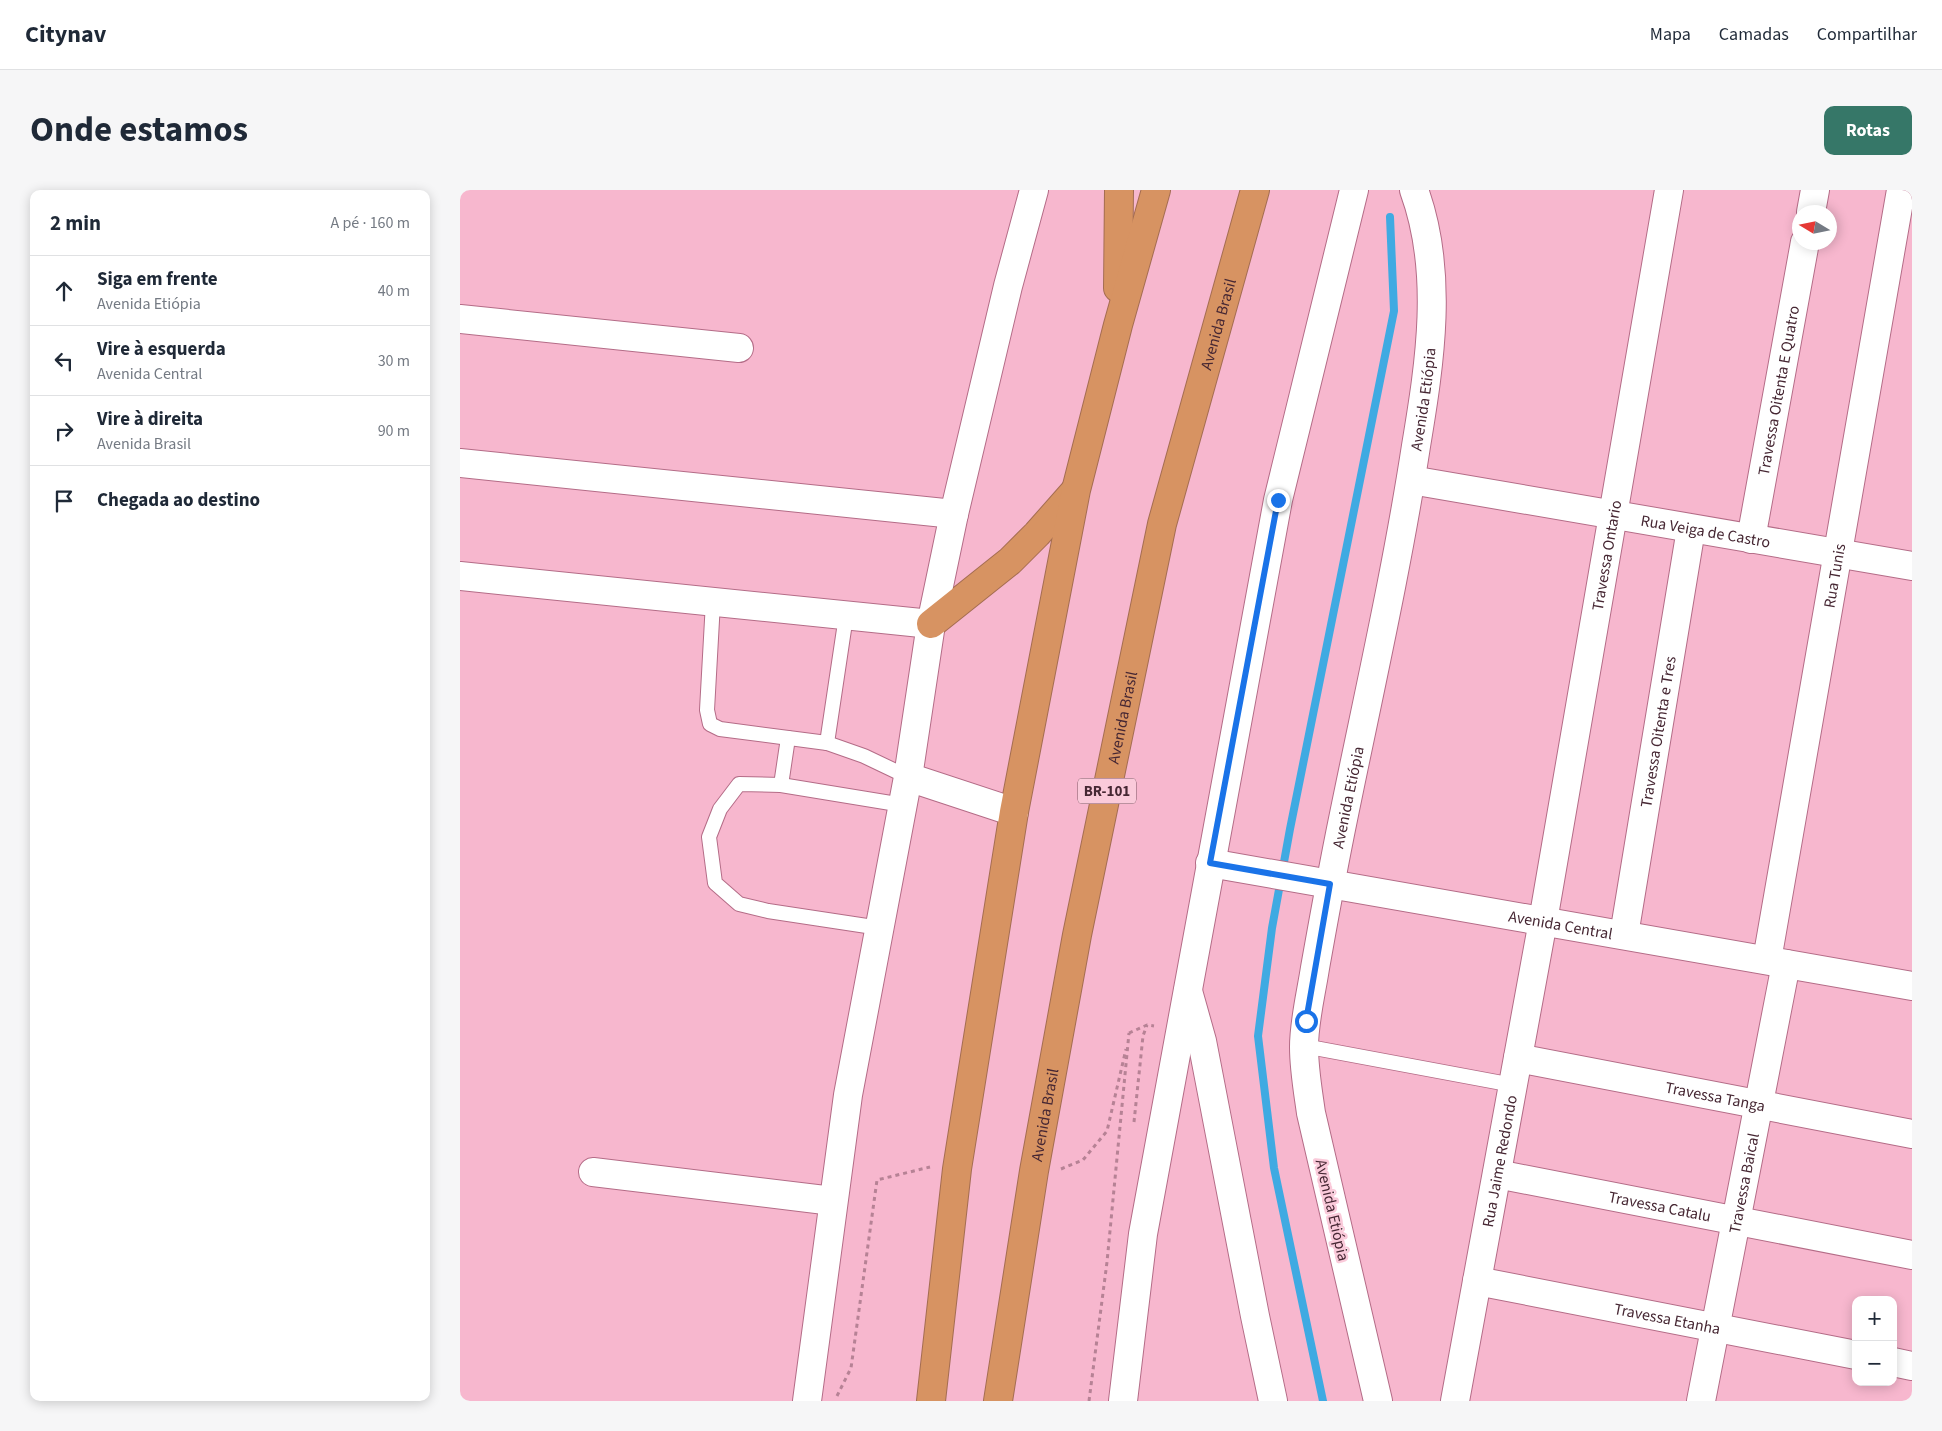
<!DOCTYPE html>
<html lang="pt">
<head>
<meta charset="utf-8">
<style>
	body { margin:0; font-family:"Source Sans 3",sans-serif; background:#f6f6f7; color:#1f2937 }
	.controls { position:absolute; right:15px; bottom:15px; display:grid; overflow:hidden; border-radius:10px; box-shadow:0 2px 12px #0003 }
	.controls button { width:45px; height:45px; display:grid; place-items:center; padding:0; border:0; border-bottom:1px solid #e0e1e3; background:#fff; color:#1f2937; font:25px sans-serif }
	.compass { position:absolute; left:1332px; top:15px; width:45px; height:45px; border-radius:50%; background:#fff; box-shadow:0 2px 12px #0003; rotate:280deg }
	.stop { position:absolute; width:15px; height:15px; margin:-11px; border:4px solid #1a73e8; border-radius:50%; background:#fff }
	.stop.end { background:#1a73e8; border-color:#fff; box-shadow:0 1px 5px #0008 }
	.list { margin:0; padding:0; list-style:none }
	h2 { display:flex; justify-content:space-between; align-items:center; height:65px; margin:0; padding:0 20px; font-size:21px }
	h2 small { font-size:16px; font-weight:400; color:#747a83 }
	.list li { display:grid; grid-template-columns:32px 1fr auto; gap:15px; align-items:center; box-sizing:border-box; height:70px; padding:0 20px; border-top:1px solid #e0e1e3 }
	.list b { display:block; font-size:19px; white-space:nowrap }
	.list p { margin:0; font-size:16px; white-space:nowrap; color:#747a83 }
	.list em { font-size:16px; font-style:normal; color:#747a83 }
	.icon { flex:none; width:28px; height:28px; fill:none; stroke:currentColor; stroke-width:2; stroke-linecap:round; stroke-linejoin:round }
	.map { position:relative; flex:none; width:1452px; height:1211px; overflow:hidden; border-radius:10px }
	header { display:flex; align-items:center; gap:30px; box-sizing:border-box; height:70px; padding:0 25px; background:#fff; border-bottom:1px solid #e0e1e3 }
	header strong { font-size:24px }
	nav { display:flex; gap:28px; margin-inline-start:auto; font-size:18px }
	.intro { display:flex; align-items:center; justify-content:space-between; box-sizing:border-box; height:120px; padding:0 30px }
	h1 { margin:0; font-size:35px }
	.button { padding:12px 22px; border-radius:10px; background:#367768; color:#fff; font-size:18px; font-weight:700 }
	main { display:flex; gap:30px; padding:0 30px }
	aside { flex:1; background:#fff; border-radius:10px; box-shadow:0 2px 12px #0003 }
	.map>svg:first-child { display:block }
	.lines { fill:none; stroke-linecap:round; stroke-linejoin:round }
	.stream { stroke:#3faae2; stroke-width:8 }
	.service-casing { stroke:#b46c87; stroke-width:16 }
	.minor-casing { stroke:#b46c87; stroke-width:30 }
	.tertiary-casing { stroke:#b46c87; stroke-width:30 }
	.motorway-casing { stroke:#a46d52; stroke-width:30 }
	.path { stroke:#b68295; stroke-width:3; stroke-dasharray:4 4; stroke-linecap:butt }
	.service { stroke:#fff; stroke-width:14 }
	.minor { stroke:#fff; stroke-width:28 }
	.tertiary { stroke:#fff; stroke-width:28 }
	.motorway { stroke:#d79362; stroke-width:28 }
	.route { stroke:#1a73e8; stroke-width:6 }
	.labels { text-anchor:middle; stroke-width:5; stroke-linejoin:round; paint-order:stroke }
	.shield { fill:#facada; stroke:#7c5865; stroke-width:1 }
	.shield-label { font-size:15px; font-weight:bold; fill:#462733 }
	.street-label { font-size:16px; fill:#462733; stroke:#facada }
</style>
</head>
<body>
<header>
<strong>Citynav</strong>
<nav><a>Mapa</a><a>Camadas</a><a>Compartilhar</a></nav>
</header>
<div class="intro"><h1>Onde estamos</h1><a class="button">Rotas</a></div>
<main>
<aside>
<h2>2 min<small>A pé · 160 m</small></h2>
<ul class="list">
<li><svg class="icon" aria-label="ahead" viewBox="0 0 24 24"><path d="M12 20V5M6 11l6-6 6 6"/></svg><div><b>Siga em frente</b><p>Avenida Etiópia</p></div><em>40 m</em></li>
<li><svg class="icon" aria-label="left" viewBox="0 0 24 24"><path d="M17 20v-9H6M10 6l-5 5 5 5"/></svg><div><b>Vire à esquerda</b><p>Avenida Central</p></div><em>30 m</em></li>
<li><svg class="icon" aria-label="right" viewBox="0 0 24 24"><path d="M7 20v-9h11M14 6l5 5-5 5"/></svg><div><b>Vire à direita</b><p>Avenida Brasil</p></div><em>90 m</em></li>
<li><svg class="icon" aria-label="arrive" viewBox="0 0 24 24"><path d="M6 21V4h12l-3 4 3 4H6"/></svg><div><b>Chegada ao destino</b></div></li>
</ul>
</aside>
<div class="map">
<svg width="1452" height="1211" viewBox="0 0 1452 1211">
	<rect width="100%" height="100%" fill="#f7b7ce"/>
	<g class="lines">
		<path class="stream" d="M863,1211L814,978L798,846L812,738L830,639L934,121L930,27"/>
		<g class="service-casing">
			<g id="service">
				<path d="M253,412L247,520L250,534L260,539L367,553L404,566L448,587"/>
				<path d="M367,553L386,426"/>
				<path d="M321,595L328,548"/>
				<path d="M420,738L308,721L279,714L255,693L249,647L260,619L279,594L321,595L443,615"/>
				<path d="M844,856L1053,895"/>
			</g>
		</g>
		<g class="minor-casing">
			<g id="minor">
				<path d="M1351,22L1355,0"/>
				<path d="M0,129L279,158"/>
				<path d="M0,273L494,324"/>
				<path id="s1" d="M951,290L1452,376"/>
				<path id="s2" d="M1291,349L1345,52"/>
				<path d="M0,386L471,434"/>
				<path id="s3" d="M750,673L1452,796"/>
				<path id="s4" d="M1164,745L1231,339"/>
				<path id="s5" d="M1307,770L1441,0"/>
				<path d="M728,801L742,851L795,1126L813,1211"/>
				<path id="s6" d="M1058,868L1452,944"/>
				<path d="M133,982L373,1011"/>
				<path id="s7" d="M1037,984L1452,1065"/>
				<path id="s8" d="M1017,1091L1396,1165"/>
				<path d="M1433,1172L1452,1176"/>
				<path id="s9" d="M918,1211L851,923C848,901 844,880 844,857C844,831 851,804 855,778C863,733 871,689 880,644C906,515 936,386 956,256C970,172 984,82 954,0"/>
				<path id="s10" d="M995,1211L1083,731L1209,0"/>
				<path id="s11" d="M1241,1211L1326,774"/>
			</g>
		</g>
		<g class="tertiary-casing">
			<g id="tertiary">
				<path d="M448,587L554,622"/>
				<path d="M347,1211L388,905L448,587L471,434L494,324L548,96L574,0"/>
				<path d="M663,1211L683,1044L818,310L894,0"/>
			</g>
		</g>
		<g class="motorway-casing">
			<g id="motorway">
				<path d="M658,98L659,0"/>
				<path d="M471,434L550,371L577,344L615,301"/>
				<path d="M471,1211L497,979L554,622L616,300L658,135L696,0"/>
				<path id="s12" d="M538,1211L574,981L617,745L702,334L795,0"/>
			</g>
		</g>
		<g class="path">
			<path d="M669,843L687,835L694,836"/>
			<path d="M674,932L683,846L687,835"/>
			<path d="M601,979L623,970L647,941L666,859"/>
			<path d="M377,1206L391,1178L417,990L470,977"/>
			<path d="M629,1211L647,1072L669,843"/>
		</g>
		<use href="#service" class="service"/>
		<use href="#minor" class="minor"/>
		<use href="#tertiary" class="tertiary"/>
		<use href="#motorway" class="motorway"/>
	</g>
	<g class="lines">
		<path class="route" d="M818,310L750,673L870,694L846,831"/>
	</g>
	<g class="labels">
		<rect class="shield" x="618" y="588.5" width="58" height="25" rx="4"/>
		<g class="shield-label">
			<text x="647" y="606">BR-101</text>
		</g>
		<g class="street-label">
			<text dy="6" stroke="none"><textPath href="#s12" startOffset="1100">Avenida Brasil</textPath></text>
			<text dy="6" stroke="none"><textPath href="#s2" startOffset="151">Travessa Oitenta E Quatro</textPath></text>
			<text dy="6" stroke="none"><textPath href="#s9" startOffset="1021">Avenida Etiópia</textPath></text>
			<text dy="6" stroke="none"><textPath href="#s1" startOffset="299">Rua Veiga de Castro</textPath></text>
			<text dy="6" stroke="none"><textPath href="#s10" startOffset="859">Travessa Ontario</textPath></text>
			<text dy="6" stroke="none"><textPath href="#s5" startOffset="390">Rua Tunis</textPath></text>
			<text dy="6" stroke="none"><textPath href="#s12" startOffset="695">Avenida Brasil</textPath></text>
			<text dy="6" stroke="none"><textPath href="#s4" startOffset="206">Travessa Oitenta e Tres</textPath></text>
			<text dy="6" stroke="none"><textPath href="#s9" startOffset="616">Avenida Etiópia</textPath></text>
			<text dy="6" stroke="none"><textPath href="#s3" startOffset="356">Avenida Central</textPath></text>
			<text dy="6" stroke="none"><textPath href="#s6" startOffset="201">Travessa Tanga</textPath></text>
			<text dy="6" stroke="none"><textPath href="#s12" startOffset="290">Avenida Brasil</textPath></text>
			<text dy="6" stroke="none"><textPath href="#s10" startOffset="244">Rua Jaime Redondo</textPath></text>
			<text dy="6" stroke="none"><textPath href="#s11" startOffset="222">Travessa Baical</textPath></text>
			<text dy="6" stroke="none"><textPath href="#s7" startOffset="166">Travessa Catalu</textPath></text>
			<text transform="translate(873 1020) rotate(77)" y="6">Avenida Etiópia</text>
			<text dy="6" stroke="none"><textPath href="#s8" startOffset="194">Travessa Etanha</textPath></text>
		</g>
	</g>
</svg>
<div class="controls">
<button>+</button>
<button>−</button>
</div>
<svg class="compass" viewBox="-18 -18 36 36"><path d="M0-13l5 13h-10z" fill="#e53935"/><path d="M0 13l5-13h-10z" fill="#747a83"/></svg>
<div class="stop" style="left:846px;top:831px"></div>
<div class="stop end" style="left:818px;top:310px"></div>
</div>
</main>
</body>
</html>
